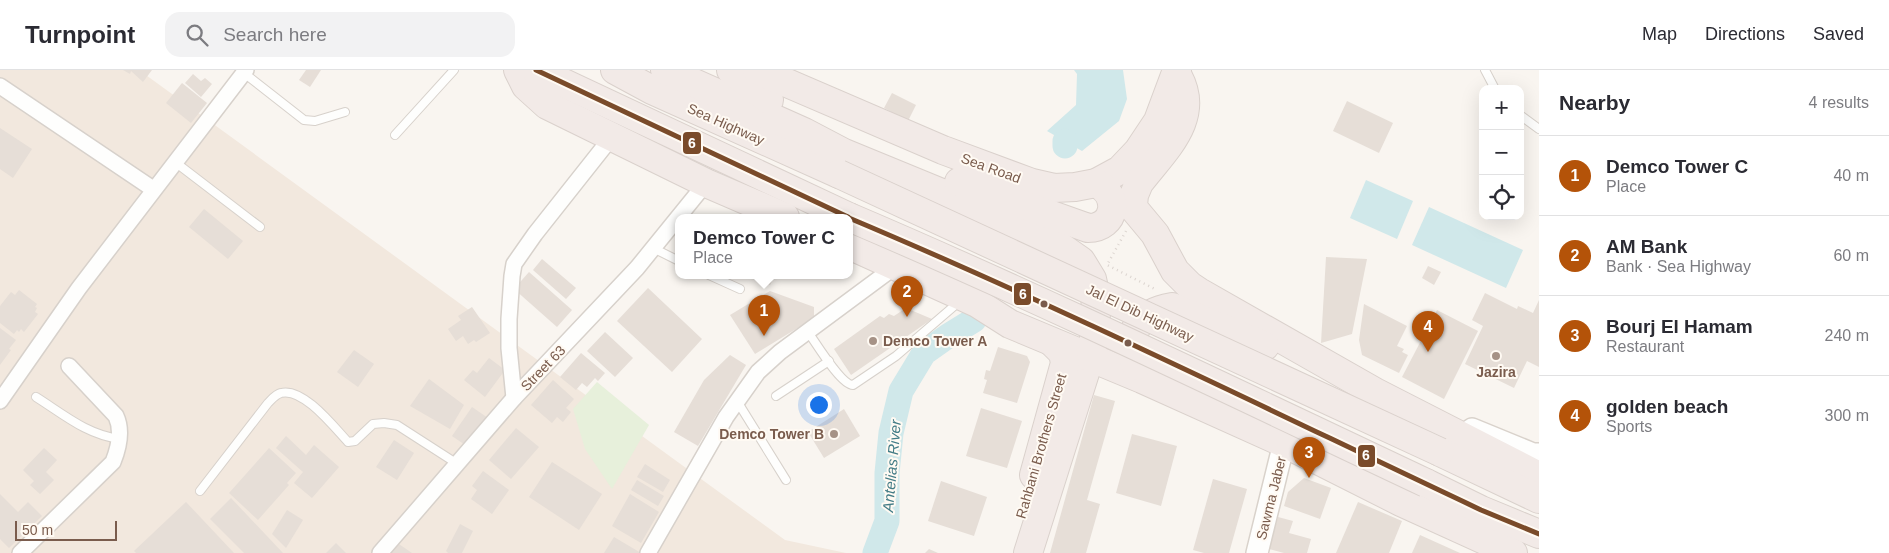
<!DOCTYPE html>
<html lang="en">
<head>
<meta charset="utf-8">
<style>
	body { margin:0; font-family:Helvetica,sans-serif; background:#f2f2f3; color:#2b2b33 }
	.controls { position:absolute; right:15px; top:15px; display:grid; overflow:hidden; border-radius:10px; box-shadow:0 5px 20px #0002 }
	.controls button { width:45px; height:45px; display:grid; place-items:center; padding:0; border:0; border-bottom:1px solid #e1e1e2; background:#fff; color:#2b2b33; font:25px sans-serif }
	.scale { position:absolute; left:15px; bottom:12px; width:102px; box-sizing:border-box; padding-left:5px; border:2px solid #7a5c4d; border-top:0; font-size:14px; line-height:18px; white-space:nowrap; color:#7a5c4d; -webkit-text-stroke:4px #fffaf3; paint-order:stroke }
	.you { position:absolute; left:818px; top:334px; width:18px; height:18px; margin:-12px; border:4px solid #fff; border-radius:50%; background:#1a73e8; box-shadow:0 0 0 8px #1a73e833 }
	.badge { display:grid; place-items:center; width:32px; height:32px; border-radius:50%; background:#b45309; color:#fff; font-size:16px; font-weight:700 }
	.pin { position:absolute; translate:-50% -41px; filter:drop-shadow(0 1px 2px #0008) }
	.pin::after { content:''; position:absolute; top:26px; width:18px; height:15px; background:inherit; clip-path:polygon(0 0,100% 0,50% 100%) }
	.popup { position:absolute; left:675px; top:144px; width:178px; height:65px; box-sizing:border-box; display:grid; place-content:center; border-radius:10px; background:#fff; filter:drop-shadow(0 1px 4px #0005); font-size:16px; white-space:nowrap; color:#7c7c81 }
	.popup b { font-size:19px; color:#2b2b33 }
	.popup::after { content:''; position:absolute; left:50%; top:100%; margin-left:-10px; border:10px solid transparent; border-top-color:#fff }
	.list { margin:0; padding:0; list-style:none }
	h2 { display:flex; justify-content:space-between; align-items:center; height:65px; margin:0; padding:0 20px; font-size:21px }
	h2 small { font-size:16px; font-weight:400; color:#7c7c81 }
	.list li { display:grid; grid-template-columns:32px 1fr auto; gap:15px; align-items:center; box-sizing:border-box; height:80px; padding:0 20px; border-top:1px solid #e1e1e2 }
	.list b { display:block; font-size:19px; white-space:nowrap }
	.list p { margin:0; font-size:16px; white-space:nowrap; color:#7c7c81 }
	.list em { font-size:16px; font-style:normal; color:#7c7c81 }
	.icon { flex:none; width:28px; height:28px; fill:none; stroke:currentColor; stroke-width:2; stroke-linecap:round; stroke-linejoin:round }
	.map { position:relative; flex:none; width:1539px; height:483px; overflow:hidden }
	header { display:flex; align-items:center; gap:30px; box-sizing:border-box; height:70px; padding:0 25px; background:#fff; border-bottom:1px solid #e1e1e2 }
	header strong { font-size:24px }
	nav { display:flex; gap:28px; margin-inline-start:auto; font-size:18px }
	.search { width:350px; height:45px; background:#f2f2f3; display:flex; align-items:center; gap:12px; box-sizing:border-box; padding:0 18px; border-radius:15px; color:#7c7c81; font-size:19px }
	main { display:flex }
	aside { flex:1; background:#fff }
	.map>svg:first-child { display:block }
	.residential { fill:#f2e8de }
	.green { fill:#e7f0db }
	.water { fill:#d0e8ea }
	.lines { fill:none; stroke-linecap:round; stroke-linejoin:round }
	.river { stroke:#d0e8ea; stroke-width:25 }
	.building { fill:#e6ded7 }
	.lane-casing { stroke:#d7d1cb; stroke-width:10 }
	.street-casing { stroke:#d7d1cb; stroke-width:18 }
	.secondary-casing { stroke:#d9d2cb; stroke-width:24 }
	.highway-casing { stroke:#dad1cc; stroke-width:30 }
	.path { stroke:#dcd5d0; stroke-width:2.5; stroke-dasharray:1 4; stroke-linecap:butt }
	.lane { stroke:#fefefd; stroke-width:8 }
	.street { stroke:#fefefd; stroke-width:15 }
	.secondary { stroke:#fefefd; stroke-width:21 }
	.highway { stroke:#f2eae7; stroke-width:28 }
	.highway-bridge-casing { stroke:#dad1cc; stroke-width:30; stroke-linecap:butt }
	.highway-bridge { stroke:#f2eae7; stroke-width:28 }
	.bus-1-casing { stroke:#fffaf3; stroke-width:9 }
	.bus-1 { stroke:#7a4b2a; stroke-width:5 }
	.bus-dot { fill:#7a5c4d; stroke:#fffaf3; stroke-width:2 }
	.poi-dot { fill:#a69286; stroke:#fffaf3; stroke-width:2 }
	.labels { text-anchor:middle; stroke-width:4; stroke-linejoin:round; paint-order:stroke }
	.street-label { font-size:14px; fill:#7a5c4d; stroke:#fffaf3 }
	.poi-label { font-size:14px; font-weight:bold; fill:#7a5c4d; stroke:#fffaf3; text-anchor:start }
	.water-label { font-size:15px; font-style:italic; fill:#437c86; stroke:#fffaf3 }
	.line-badge { stroke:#fffaf3; stroke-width:2 }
	.badge-label { font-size:14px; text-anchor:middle; font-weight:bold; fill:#fff }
</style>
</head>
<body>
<header>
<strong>Turnpoint</strong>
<div class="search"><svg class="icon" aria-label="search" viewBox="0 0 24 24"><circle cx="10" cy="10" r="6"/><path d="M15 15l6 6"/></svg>Search here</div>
<nav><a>Map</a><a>Directions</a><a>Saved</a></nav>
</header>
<main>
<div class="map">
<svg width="1539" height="483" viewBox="0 0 1539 483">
	<rect width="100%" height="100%" fill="#f9f5f0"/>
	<path class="residential" d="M0,0H139L785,470L846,483H0Z"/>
	<path class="green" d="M597,312L649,355L612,419L585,379L573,339Z"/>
	<g class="water">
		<path d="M1074,0H1123L1127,29L1119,51L1082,81L1047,61L1076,35L1077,4Z"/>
		<path d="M1366,110L1413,131L1397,169L1350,148Z"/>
		<path d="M1429,137L1523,180L1506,218L1412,175Z"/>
	</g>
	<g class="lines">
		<g class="river">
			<path d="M1065,71V76"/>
			<path d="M875,483L887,451V403L891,363L901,321L924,283L948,266L974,250"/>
		</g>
	</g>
	<g class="building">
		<path d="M123,0H152L143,12L131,1L130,4Z"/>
		<path d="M306,0H321L310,17L299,10Z"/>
		<path d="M193,4L201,11L205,8L212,14L201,27L185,13Z"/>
		<path d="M182,13L207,33L191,53L166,33Z"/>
		<path d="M892,23L916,35L908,51L884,38Z"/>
		<path d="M1347,31L1393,53L1379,83L1333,61Z"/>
		<path d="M0,58L32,79L13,108L0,99Z"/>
		<path d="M204,139L243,171L228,189L189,157Z"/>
		<path d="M1326,187L1367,189L1352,264L1321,273Z"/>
		<path d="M542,189L576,218L566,229L533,200Z"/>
		<path d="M1428,196L1441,202L1434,215L1422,208Z"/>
		<path d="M529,202L572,240L557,257L514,219Z"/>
		<path d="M748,205H775L770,215Z"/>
		<path d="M648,218L702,269L672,302L617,251Z"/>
		<path d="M19,220L37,234L35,237L37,238L35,242L38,244L24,262L21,259L19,262L17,260L14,264L0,253V236L11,222L15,225Z"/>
		<path d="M770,221L814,237V248L755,284L730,245Z"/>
		<path d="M1485,223L1517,239L1518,236L1533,243L1539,230V297L1527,291L1514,318L1465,294L1483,256L1472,250Z"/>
		<path d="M1364,234L1407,256L1397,276L1404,279L1402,282L1408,285L1399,303L1362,285L1359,270Z"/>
		<path d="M472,237L490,263L476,272L474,270L468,274L463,266L456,271L448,259L461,250L458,246Z"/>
		<path d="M906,238L932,249L851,305L834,279L880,246L884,248L889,244L894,246Z"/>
		<path d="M1437,240L1478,261L1444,329L1402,307Z"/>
		<path d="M0,258L16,270L9,279L11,280L0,295Z"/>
		<path d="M605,262L633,288L615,307L587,281Z"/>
		<path d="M998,277L1027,286L1030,292L1017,333L983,323L987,310L984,309L986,300L990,301Z"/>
		<path d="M354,280L374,294L358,317L337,302Z"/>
		<path d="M581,283L605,303L598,311L595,308L587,317L582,313L576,320L560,307Z"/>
		<path d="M730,285L746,295L698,376L674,362L704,310Z"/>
		<path d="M489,288L505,300L485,327L464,310L473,300L477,303Z"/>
		<path d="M429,309L464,335L450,359L410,336Z"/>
		<path d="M553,310L574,329L566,338L571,342L563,352L557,347L552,353L531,335Z"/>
		<path d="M1094,325L1115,331L1087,430L1100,434L1086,483H1050Z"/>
		<path d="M472,337L488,348L468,377L452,366Z"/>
		<path d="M981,338L1022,351L1007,398L966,386Z"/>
		<path d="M844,339L860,366L824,388L808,362Z"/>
		<path d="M516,358L539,377L511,409L489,390Z"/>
		<path d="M1132,364L1177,376L1161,436L1116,423Z"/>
		<path d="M286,366L306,385L314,375L339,397L312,428L294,413L303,402L276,378Z"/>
		<path d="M394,370L414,383L397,410L376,397Z"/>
		<path d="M44,378L57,390L46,402L54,410L40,424L30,415L34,411L23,400Z"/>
		<path d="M269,378L296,403L287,413L289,415L258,450L229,423Z"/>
		<path d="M552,392L602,424L579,460L529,427Z"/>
		<path d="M645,394L670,410L663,422L637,407Z"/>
		<path d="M483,401L509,420L492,444L471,429L477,420L472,416Z"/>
		<path d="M1304,408L1331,418L1320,449L1284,436L1288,422Z"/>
		<path d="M1213,409L1247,419L1229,483H1204L1193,480Z"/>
		<path d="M637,410L664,426L658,436L631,420Z"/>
		<path d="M941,411L987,427L974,466L928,451Z"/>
		<path d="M0,424L18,442L28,432L42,446L9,478L0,469Z"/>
		<path d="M630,424L659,442L641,473L612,456Z"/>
		<path d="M231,428L283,483H244L210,449Z"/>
		<path d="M186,432L234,483H136L134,481Z"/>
		<path d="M1358,432L1402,451L1389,483H1336Z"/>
		<path d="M287,440L303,450L286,478L272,464Z"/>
		<path d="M1278,447L1293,451L1289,463L1311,469L1307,483H1284L1269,479Z"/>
		<path d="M460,454L473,461L462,483H448L446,481Z"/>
		<path d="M1420,465L1460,483H1412Z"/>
		<path d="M614,467L641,483H604Z"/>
		<path d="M396,472L412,483H388Z"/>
		<path d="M336,473L346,483H326Z"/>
		<path d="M929,479L938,483H925Z"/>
	</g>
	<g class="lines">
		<g class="lane-casing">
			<g id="lane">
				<path d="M1485,0L1495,19"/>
				<path d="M244,3L304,50L315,51L345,42"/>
				<path d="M1520,45L1539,59"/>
				<path d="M395,65L454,0"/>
				<path d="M175,92L260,157"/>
				<path d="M653,178L679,191"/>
				<path d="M709,205L740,219"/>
				<path d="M808,262C816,273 841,315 853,315L896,286L960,231"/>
				<path d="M776,326L829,291"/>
				<path d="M36,327C63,344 87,365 120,369"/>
				<path d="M737,331L786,410"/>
				<path d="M200,421L268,333C272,329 276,324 281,323C303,317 334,357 348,372L355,371L373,354L384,353L397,355L456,393"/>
			</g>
		</g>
		<g class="street-casing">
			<g id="street">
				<path d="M0,16L153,119"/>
				<path d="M514,328L509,278V249L512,206L514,194L535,164L611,68"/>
				<path d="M0,331L79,218L246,0"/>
				<path d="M20,483L113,392C119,377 123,361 116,346L69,296"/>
				<path d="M380,483L514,328L637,198L706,113"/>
				<path d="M648,483L726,347L758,302L780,282L896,196"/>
			</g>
		</g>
		<g class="secondary-casing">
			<g id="secondary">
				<path d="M1472,359L1533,384H1539"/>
				<path d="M1257,483L1284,373"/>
			</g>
		</g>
		<g class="highway-casing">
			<g id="highway">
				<path d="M518,0L526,16L547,35L706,113L785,147"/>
				<path d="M536,0L849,147"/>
				<path d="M615,0L652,20L839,104"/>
				<path d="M665,0L804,62L844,83L995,145L1061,177L1081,191L1092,209L1095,223L1096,242L1095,263L1090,287L1028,483"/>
				<path d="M731,0L769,30"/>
				<path d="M757,0L943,80L1032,113L1054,118L1075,117L1096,113L1120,100L1138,81L1158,51L1177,0"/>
				<path d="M1176,3C1203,47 1165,79 1139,113L1134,125L1133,136L1135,140L1155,164L1175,201L1190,216L1199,222L1375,322L1539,406"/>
				<path d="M959,112L1088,158C1116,158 1121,125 1096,113"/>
				<path d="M849,175L977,233L1010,254L1142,309L1284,373L1401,432L1513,483"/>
				<path d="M1136,296C1122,264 1141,242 1172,237L1265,276"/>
				<path d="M1440,382L1539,429"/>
				<path d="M1034,405L1065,293L1063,283L1053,273"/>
				<path d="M1426,413L1481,440L1539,464"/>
			</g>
		</g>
		<path class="path" d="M1126,161L1107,195L1157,220"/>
		<use href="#lane" class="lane"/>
		<use href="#street" class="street"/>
		<use href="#secondary" class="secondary"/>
		<use href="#highway" class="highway"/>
		<g class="highway-bridge-casing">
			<g id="highway-bridge">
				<path d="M839,104L1440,382"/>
				<path d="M849,147C1044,230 1235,323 1426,413"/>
			</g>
		</g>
		<use href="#highway-bridge" class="highway-bridge"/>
		<g class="bus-1-casing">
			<g id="bus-1">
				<path d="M536,0L848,147"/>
				<path d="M849,148C1063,238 1271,341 1481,440L1539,464"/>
			</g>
		</g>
		<use href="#bus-1" class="bus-1"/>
	</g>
	<g class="bus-dot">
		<circle cx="1044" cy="234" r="4.5"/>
		<circle cx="1128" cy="273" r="4.5"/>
	</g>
	<g class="poi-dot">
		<circle cx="873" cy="271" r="5"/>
		<circle cx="1496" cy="286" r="5"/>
		<circle cx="834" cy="364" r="5"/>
	</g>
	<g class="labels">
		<g class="street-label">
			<text transform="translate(726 54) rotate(24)" y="5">Sea Highway</text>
			<text transform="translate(991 98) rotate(20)" y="5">Sea Road</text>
			<text transform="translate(1140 243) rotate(25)" y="5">Jal El Dib Highway</text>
			<text transform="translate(543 298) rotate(-46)" y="5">Street 63</text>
			<text transform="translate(1041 376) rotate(-74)" y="5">Rahbani Brothers Street</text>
			<text transform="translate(1271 428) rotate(-76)" y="5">Sawma Jaber</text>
		</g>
		<g class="poi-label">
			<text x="883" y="276">Demco Tower A</text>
			<text x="1496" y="307" text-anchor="middle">Jazira</text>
			<text x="824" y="369" text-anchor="end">Demco Tower B</text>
		</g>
		<g class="water-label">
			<text transform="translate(892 396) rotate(-85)" y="5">Antelias River</text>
		</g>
	</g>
	<g class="line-badge">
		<rect x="682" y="61" width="20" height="24" rx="5" fill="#7a4b2a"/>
		<rect x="1013" y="212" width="19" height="24" rx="5" fill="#7a4b2a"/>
		<rect x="1357" y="374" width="19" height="24" rx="5" fill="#7a4b2a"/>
	</g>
	<g class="badge-label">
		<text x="692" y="78">6</text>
		<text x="1023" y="229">6</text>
		<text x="1366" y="390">6</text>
	</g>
</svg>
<div class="controls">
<button>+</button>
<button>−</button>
<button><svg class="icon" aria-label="locate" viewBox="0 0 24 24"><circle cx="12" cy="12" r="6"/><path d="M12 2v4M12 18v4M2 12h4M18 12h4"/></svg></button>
</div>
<div class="scale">50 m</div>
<div class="you"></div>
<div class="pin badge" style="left:764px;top:266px">1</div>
<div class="popup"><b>Demco Tower C</b>Place</div>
<div class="pin badge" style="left:907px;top:247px">2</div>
<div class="pin badge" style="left:1309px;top:408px">3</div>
<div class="pin badge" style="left:1428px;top:282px">4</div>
</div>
<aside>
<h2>Nearby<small>4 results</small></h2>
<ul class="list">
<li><span class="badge">1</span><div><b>Demco Tower C</b><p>Place</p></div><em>40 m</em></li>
<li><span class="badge">2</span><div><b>AM Bank</b><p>Bank · Sea Highway</p></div><em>60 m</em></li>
<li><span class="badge">3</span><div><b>Bourj El Hamam</b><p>Restaurant</p></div><em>240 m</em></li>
<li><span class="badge">4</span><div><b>golden beach</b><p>Sports</p></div><em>300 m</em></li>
</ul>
</aside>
</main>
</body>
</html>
